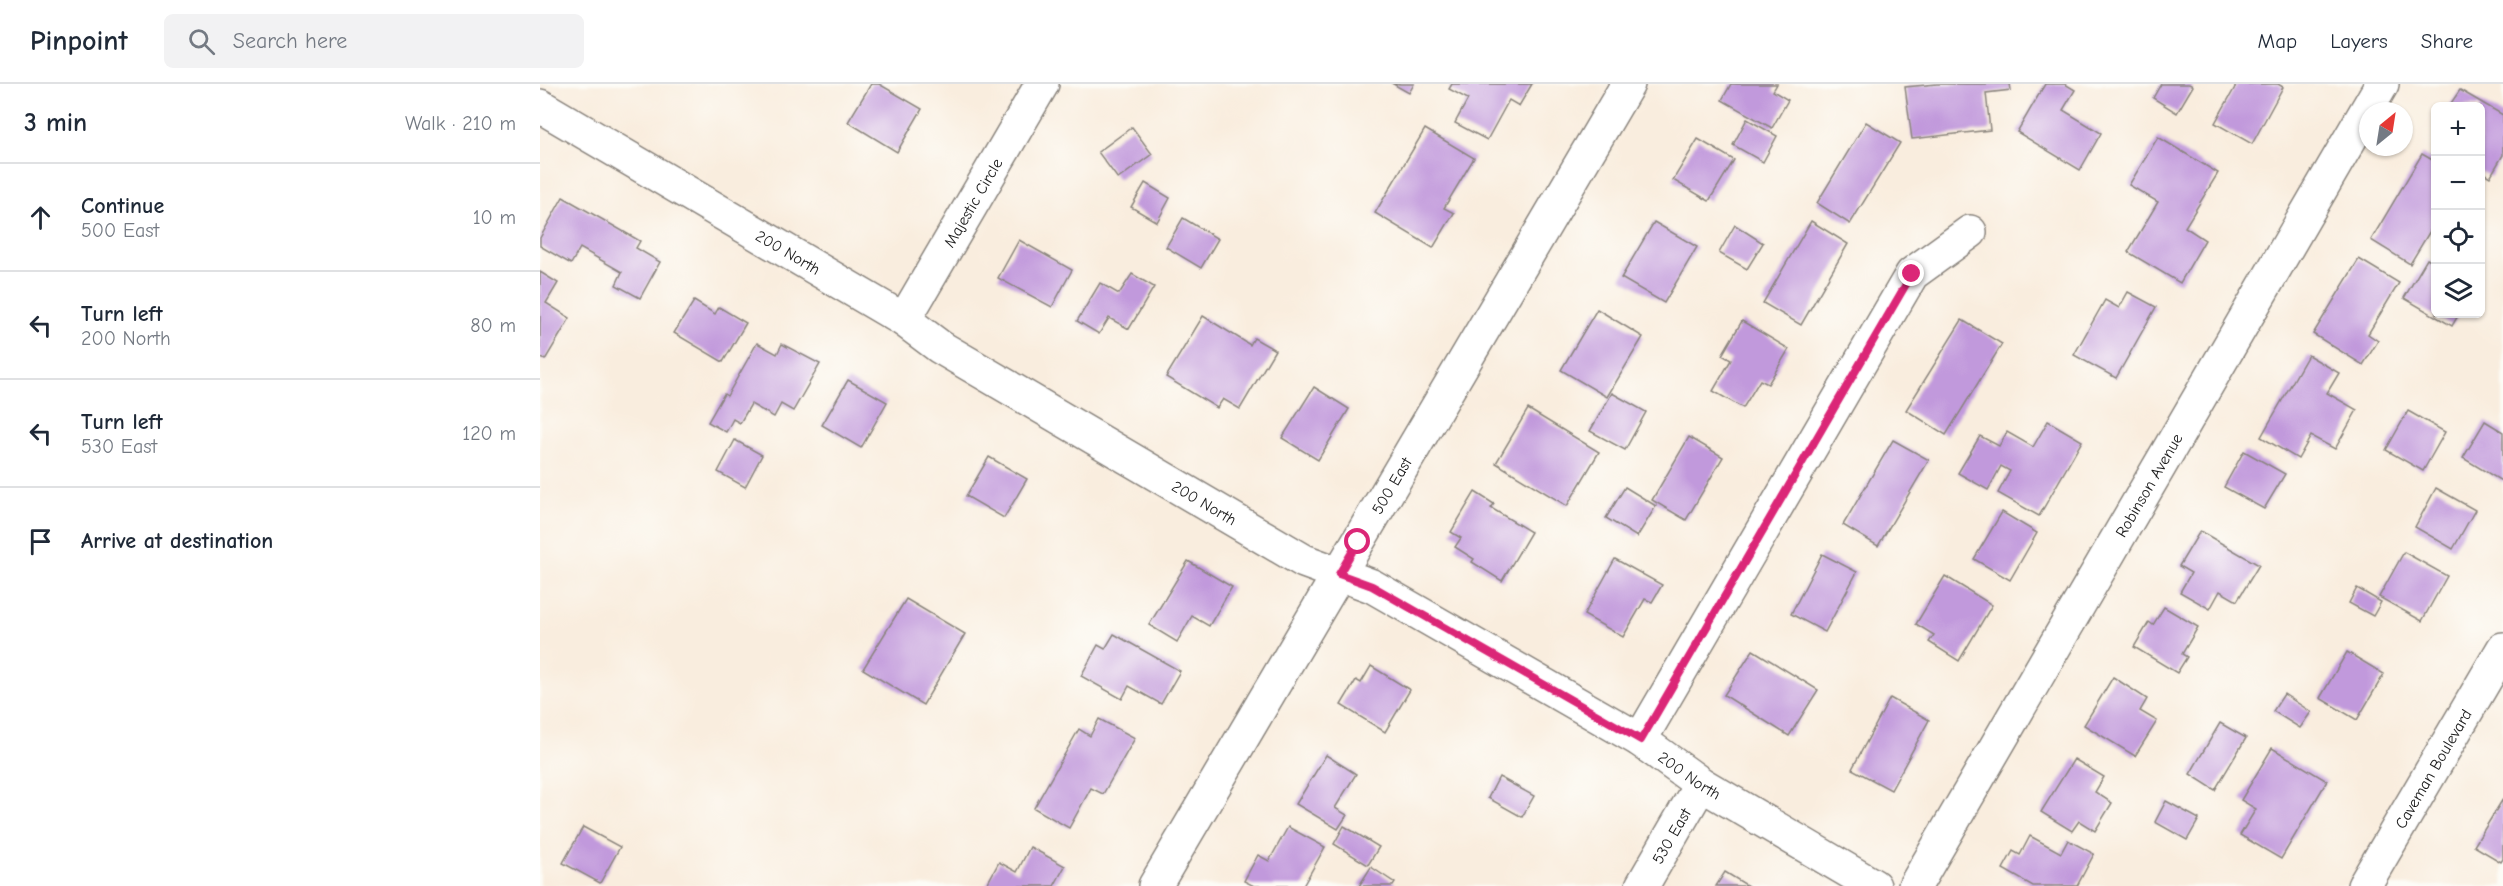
<!DOCTYPE html>
<html lang="en">
<head>
<meta charset="utf-8">
<style>
	body { margin:0; font-family:"Comic Neue",sans-serif; background:#f2f2f3; color:#1f2937 }
	.controls { position:absolute; right:18px; top:18px; display:grid; overflow:hidden; border-radius:9px; box-shadow:0 2px 4px #0004 }
	.controls button { width:54px; height:54px; display:grid; place-items:center; padding:0; border:0; border-bottom:2px solid #e0e1e3; background:#fff; color:#1f2937; font:30px sans-serif }
	.compass { position:absolute; left:1819px; top:18px; width:54px; height:54px; border-radius:50%; background:#fff; box-shadow:0 2px 4px #0004; rotate:30deg }
	.stop { position:absolute; width:18px; height:18px; margin:-14px; border:4px solid #db2777; border-radius:50%; background:#fff }
	.stop.end { background:#db2777; border-color:#fff; box-shadow:0 2px 6px #0008 }
	.list { margin:0; padding:0; list-style:none }
	h2 { display:flex; justify-content:space-between; align-items:center; height:78px; margin:0; padding:0 24px; font-size:26px }
	h2 small { font-size:20px; font-weight:400; color:#747a83 }
	.list li { display:grid; grid-template-columns:39px 1fr auto; gap:18px; align-items:center; box-sizing:border-box; height:108px; padding:0 24px; border-top:2px solid #e0e1e3 }
	.list b { display:block; font-size:22px; white-space:nowrap }
	.list p { margin:0; font-size:20px; white-space:nowrap; color:#747a83 }
	.list em { font-size:20px; font-style:normal; color:#747a83 }
	.icon { flex:none; width:33px; height:33px; fill:none; stroke:currentColor; stroke-width:2; stroke-linecap:round; stroke-linejoin:round }
	.map { position:relative; flex:none; width:1963px; height:802px; overflow:hidden }
	header { display:flex; align-items:center; gap:36px; box-sizing:border-box; height:84px; padding:0 30px; background:#fff; border-bottom:2px solid #e0e1e3 }
	header strong { font-size:28px }
	nav { display:flex; gap:33px; margin-inline-start:auto; font-size:21px }
	.search { width:420px; height:54px; background:#f2f2f3; display:flex; align-items:center; gap:15px; box-sizing:border-box; padding:0 21px; border-radius:9px; color:#747a83; font-size:22px }
	main { display:flex }
	aside { flex:1; background:#fff }
	.map>svg:first-child { display:block }
	.building { fill:#c199dc }
	.lines { fill:none; stroke-linecap:round; stroke-linejoin:round }
	.minor-casing { stroke:#8a847d; stroke-width:36 }
	.tertiary-casing { stroke:#8a847d; stroke-width:36 }
	.minor { stroke:#fff; stroke-width:33 }
	.tertiary { stroke:#fff; stroke-width:33 }
	.route { stroke:#db2777; stroke-width:8 }
	.labels { text-anchor:middle; stroke-width:6; stroke-linejoin:round; paint-order:stroke }
	.street-label { font-size:16px; fill:#1c1c1c; stroke:#fdfcf7 }
</style>
</head>
<body>
<header>
<strong>Pinpoint</strong>
<div class="search"><svg class="icon" aria-label="search" viewBox="0 0 24 24"><circle cx="10" cy="10" r="6"/><path d="M15 15l6 6"/></svg>Search here</div>
<nav><a>Map</a><a>Layers</a><a>Share</a></nav>
</header>
<main>
<aside>
<h2>3 min<small>Walk · 210 m</small></h2>
<ul class="list">
<li><svg class="icon" aria-label="ahead" viewBox="0 0 24 24"><path d="M12 20V5M6 11l6-6 6 6"/></svg><div><b>Continue</b><p>500 East</p></div><em>10 m</em></li>
<li><svg class="icon" aria-label="left" viewBox="0 0 24 24"><path d="M17 20v-9H6M10 6l-5 5 5 5"/></svg><div><b>Turn left</b><p>200 North</p></div><em>80 m</em></li>
<li><svg class="icon" aria-label="left" viewBox="0 0 24 24"><path d="M17 20v-9H6M10 6l-5 5 5 5"/></svg><div><b>Turn left</b><p>530 East</p></div><em>120 m</em></li>
<li><svg class="icon" aria-label="arrive" viewBox="0 0 24 24"><path d="M6 21V4h12l-3 4 3 4H6"/></svg><div><b>Arrive at destination</b></div></li>
</ul>
</aside>
<div class="map">
<svg width="1963" height="802" viewBox="0 0 1963 802">
	<rect width="100%" height="100%" fill="#fdfcf7"/>
	<filter id="ink" filterUnits="userSpaceOnUse"><feTurbulence type="fractalNoise" baseFrequency=".0167" numOctaves="2"/><feDisplacementMap in="SourceGraphic" scale="12" xChannelSelector="R" yChannelSelector="G"/><feConvolveMatrix kernelMatrix="1 2 1 2 8 2 1 2 1" color-interpolation-filters="sRGB"/></filter>
	<filter id="wash" filterUnits="userSpaceOnUse"><feTurbulence type="fractalNoise" baseFrequency=".008" numOctaves="4" result="noise"/><feDisplacementMap in="SourceGraphic" scale="24" xChannelSelector="R" yChannelSelector="G"/><feGaussianBlur stdDeviation="1.35" result="paint"/><feColorMatrix in="noise" values="0 0 0 0 0 0 0 0 0 0 0 0 0 0 0 0 0 1.4 0 .05"/><feComposite in="paint" operator="in"/></filter>
	<g filter="url(#wash)">
		<rect width="100%" height="100%" fill="#f9edde"/>
		<g id="blocks">
			<g class="building">
				<path d="M331,0H339L382,25L357,68L308,38Z"/>
				<path d="M853,0H874L869,9Z"/>
				<path d="M912,0H992L979,22L969,16L947,56L915,39L928,15L909,5Z"/>
				<path d="M1191,0H1237L1233,7L1248,16L1232,44L1182,16Z"/>
				<path d="M1397,0H1470L1471,6L1446,9L1450,46L1372,55L1365,3Z"/>
				<path d="M1505,0H1525L1535,6L1523,26L1561,49L1540,86L1477,48Z"/>
				<path d="M1621,0H1649L1653,2L1637,29L1613,14Z"/>
				<path d="M1697,0H1738L1743,3L1712,60L1675,39Z"/>
				<path d="M1920,6L1963,31V71L1950,93L1940,87V22H1909Z"/>
				<path d="M1207,35L1237,52L1223,78L1193,61Z"/>
				<path d="M1326,38L1360,59L1310,140L1277,119Z"/>
				<path d="M592,43L612,70L578,95L558,68Z"/>
				<path d="M885,45L934,74L904,124L914,129L893,164L835,129Z"/>
				<path d="M1618,53L1678,89L1645,143L1665,156L1640,199L1588,168L1618,118L1589,101Z"/>
				<path d="M1158,55L1194,76L1169,117L1133,96Z"/>
				<path d="M1882,70L1896,78V137L1870,180L1831,156Z"/>
				<path d="M605,99L630,114L617,138L591,123Z"/>
				<path d="M23,113L100,157L96,164L120,178L100,214L76,201L82,188L40,164L31,180L0,162V154Z"/>
				<path d="M643,134L678,155L661,184L626,163Z"/>
				<path d="M1271,137L1308,160L1261,241L1223,219Z"/>
				<path d="M1114,138L1157,163L1124,219L1081,194Z"/>
				<path d="M1195,141L1223,159L1207,185L1179,169Z"/>
				<path d="M479,156L532,186L512,223L458,194Z"/>
				<path d="M1819,175L1859,199L1828,250L1838,257L1823,281L1773,250Z"/>
				<path d="M1887,175L1896,180V230H1919L1912,242L1864,214Z"/>
				<path d="M0,188L18,199L6,219L30,234L5,276L0,273Z"/>
				<path d="M592,190L614,203L589,245L569,234L559,250L537,237L560,199L579,210Z"/>
				<path d="M1588,208L1616,223L1576,294L1534,271L1565,216L1579,224Z"/>
				<path d="M154,217L175,230L179,223L206,239L183,278L134,249Z"/>
				<path d="M1057,225L1103,253L1067,313L1021,286Z"/>
				<path d="M663,232L710,261L714,254L735,266L700,325L683,315L677,324L626,293Z"/>
				<path d="M1422,236L1462,260L1406,351L1366,326Z"/>
				<path d="M1202,237L1249,265L1228,300L1220,296L1203,324L1173,307L1191,276L1182,271Z"/>
				<path d="M217,259L237,270L242,260L280,280L253,327L241,320L234,333L211,320L200,339L193,335L186,348L168,338L184,310L187,312Z"/>
				<path d="M1768,271L1799,289L1787,309L1817,326L1795,365L1771,352L1758,375L1721,353Z"/>
				<path d="M308,296L347,318L321,364L282,341Z"/>
				<path d="M774,303L809,325L778,376L742,354Z"/>
				<path d="M1072,309L1106,328L1085,366L1050,347Z"/>
				<path d="M988,325L1059,368L1027,422L956,379Z"/>
				<path d="M1868,327L1905,348L1883,387L1846,366Z"/>
				<path d="M1508,337L1542,357L1499,432L1458,409L1470,387L1461,382L1448,406L1418,389L1440,352L1459,362L1467,348L1493,363Z"/>
				<path d="M1945,337L1963,348V398L1923,374Z"/>
				<path d="M1149,353L1183,373L1146,436L1112,416Z"/>
				<path d="M195,356L222,371L205,403L178,388Z"/>
				<path d="M1353,356L1389,376L1338,462L1303,441Z"/>
				<path d="M1704,367L1745,390L1724,425L1684,403Z"/>
				<path d="M449,373L487,395L464,434L426,412Z"/>
				<path d="M1085,403L1116,422L1097,453L1066,434Z"/>
				<path d="M1896,404L1935,426L1913,465L1875,443Z"/>
				<path d="M935,408L954,420L951,424L991,448L962,497L932,478L934,475L915,463L921,454L911,448Z"/>
				<path d="M1462,428L1497,449L1470,496L1434,475Z"/>
				<path d="M1660,447L1719,481L1697,517L1680,507L1670,525L1640,508L1651,489L1639,482Z"/>
				<path d="M1864,468L1907,492L1882,537L1839,513Z"/>
				<path d="M1282,470L1317,488L1285,548L1251,530Z"/>
				<path d="M1075,475L1122,501L1112,518L1105,515L1083,553L1044,531Z"/>
				<path d="M648,477L692,503L669,542L652,532L637,558L609,541Z"/>
				<path d="M1405,492L1452,521L1419,577L1389,558L1394,551L1376,540Z"/>
				<path d="M1817,504L1841,518L1833,532L1809,519Z"/>
				<path d="M366,515L425,550L383,621L323,585Z"/>
				<path d="M1624,523L1658,543L1642,570L1647,573L1637,589L1594,563L1609,538L1613,541Z"/>
				<path d="M574,550L640,587L621,620L589,602L582,615L541,592L558,561L565,565Z"/>
				<path d="M1213,566L1278,606L1249,652L1184,611Z"/>
				<path d="M1807,568L1844,590L1817,636L1780,614Z"/>
				<path d="M831,582L870,606L845,648L801,621L816,596L821,599Z"/>
				<path d="M1573,593L1607,615L1600,627L1617,637L1595,672L1544,641Z"/>
				<path d="M1744,610L1771,628L1760,644L1733,627Z"/>
				<path d="M1350,614L1389,636L1351,706L1312,685Z"/>
				<path d="M559,635L595,654L563,710L551,704L529,744L494,724L539,645L550,652Z"/>
				<path d="M1680,639L1706,654L1675,706L1650,690Z"/>
				<path d="M1732,664L1787,697L1741,775L1700,751L1716,725L1701,716Z"/>
				<path d="M786,671L816,690L795,724L807,731L798,745L756,720Z"/>
				<path d="M1534,675L1564,693L1555,708L1572,719L1555,747L1539,737L1532,747L1501,728Z"/>
				<path d="M959,693L994,712L982,733L948,714Z"/>
				<path d="M1963,715V775L1961,778L1934,762Z"/>
				<path d="M1626,717L1659,735L1647,756L1615,738Z"/>
				<path d="M804,742L839,763L828,781L794,760Z"/>
				<path d="M43,743L80,763L60,799L23,779Z"/>
				<path d="M748,743L785,763L763,802H714L704,797L718,771L729,777Z"/>
				<path d="M1490,752L1521,769L1528,756L1554,770L1537,802H1493L1463,785L1473,767L1480,771Z"/>
				<path d="M490,763L525,782L514,802H446L459,778L477,788Z"/>
				<path d="M831,783L855,799L853,802H819Z"/>
				<path d="M1185,788L1208,802H1176Z"/>
			</g>
		</g>
	</g>
	<g filter="url(#ink)">
		<use href="#blocks" fill-opacity="0" stroke="#8a847d" stroke-width="1.5"/>
		<g class="lines">
			<g class="minor-casing">
				<g id="minor">
					<path id="s1" d="M0,22L364,236L400,263L764,477L832,502L1100,656L1161,700L1334,802"/>
					<path id="s2" d="M364,236L502,0"/>
					<path d="M1100,656L1372,190L1430,148"/>
					<path id="s3" d="M1102,802L1161,700"/>
					<path id="s4" d="M1375,802L1842,0"/>
				</g>
			</g>
			<g class="tertiary-casing">
				<g id="tertiary">
					<path id="s5" d="M615,802L1088,0"/>
					<path id="s6" d="M1824,802L1963,565"/>
				</g>
			</g>
			<use href="#minor" class="minor"/>
			<use href="#tertiary" class="tertiary"/>
		</g>
	</g>
	<g class="lines" filter="url(#ink)">
		<path class="route" d="M818,458L799,490L832,502L1101,656L1372,190"/>
	</g>
	<g class="labels">
		<g class="street-label">
			<text dy="6" stroke="none"><textPath href="#s2" startOffset="136">Majestic Circle</textPath></text>
			<text dy="6" stroke="none"><textPath href="#s1" startOffset="288">200 North</textPath></text>
			<text dy="6" stroke="none"><textPath href="#s5" startOffset="465">500 East</textPath></text>
			<text dy="6" stroke="none"><textPath href="#s4" startOffset="464">Robinson Avenue</textPath></text>
			<text dy="6" stroke="none"><textPath href="#s1" startOffset="774">200 North</textPath></text>
			<text dy="6" stroke="none"><textPath href="#s6" startOffset="136">Caveman Boulevard</textPath></text>
			<text dy="6" stroke="none"><textPath href="#s1" startOffset="1332">200 North</textPath></text>
			<text dy="6" stroke="none"><textPath href="#s3" startOffset="58">530 East</textPath></text>
		</g>
	</g>
</svg>
<div class="controls">
<button>+</button>
<button>−</button>
<button><svg class="icon" aria-label="locate" viewBox="0 0 24 24"><circle cx="12" cy="12" r="6"/><path d="M12 2v4M12 18v4M2 12h4M18 12h4"/></svg></button>
<button><svg class="icon" aria-label="layers" viewBox="0 0 24 24"><path d="M12 4l9 5-9 5-9-5zM3 14l9 5 9-5"/></svg></button>
</div>
<svg class="compass" viewBox="-18 -18 36 36"><path d="M0-13l5 13h-10z" fill="#e53935"/><path d="M0 13l5-13h-10z" fill="#747a83"/></svg>
<div class="stop" style="left:818px;top:458px"></div>
<div class="stop end" style="left:1372px;top:190px"></div>
</div>
</main>
</body>
</html>
